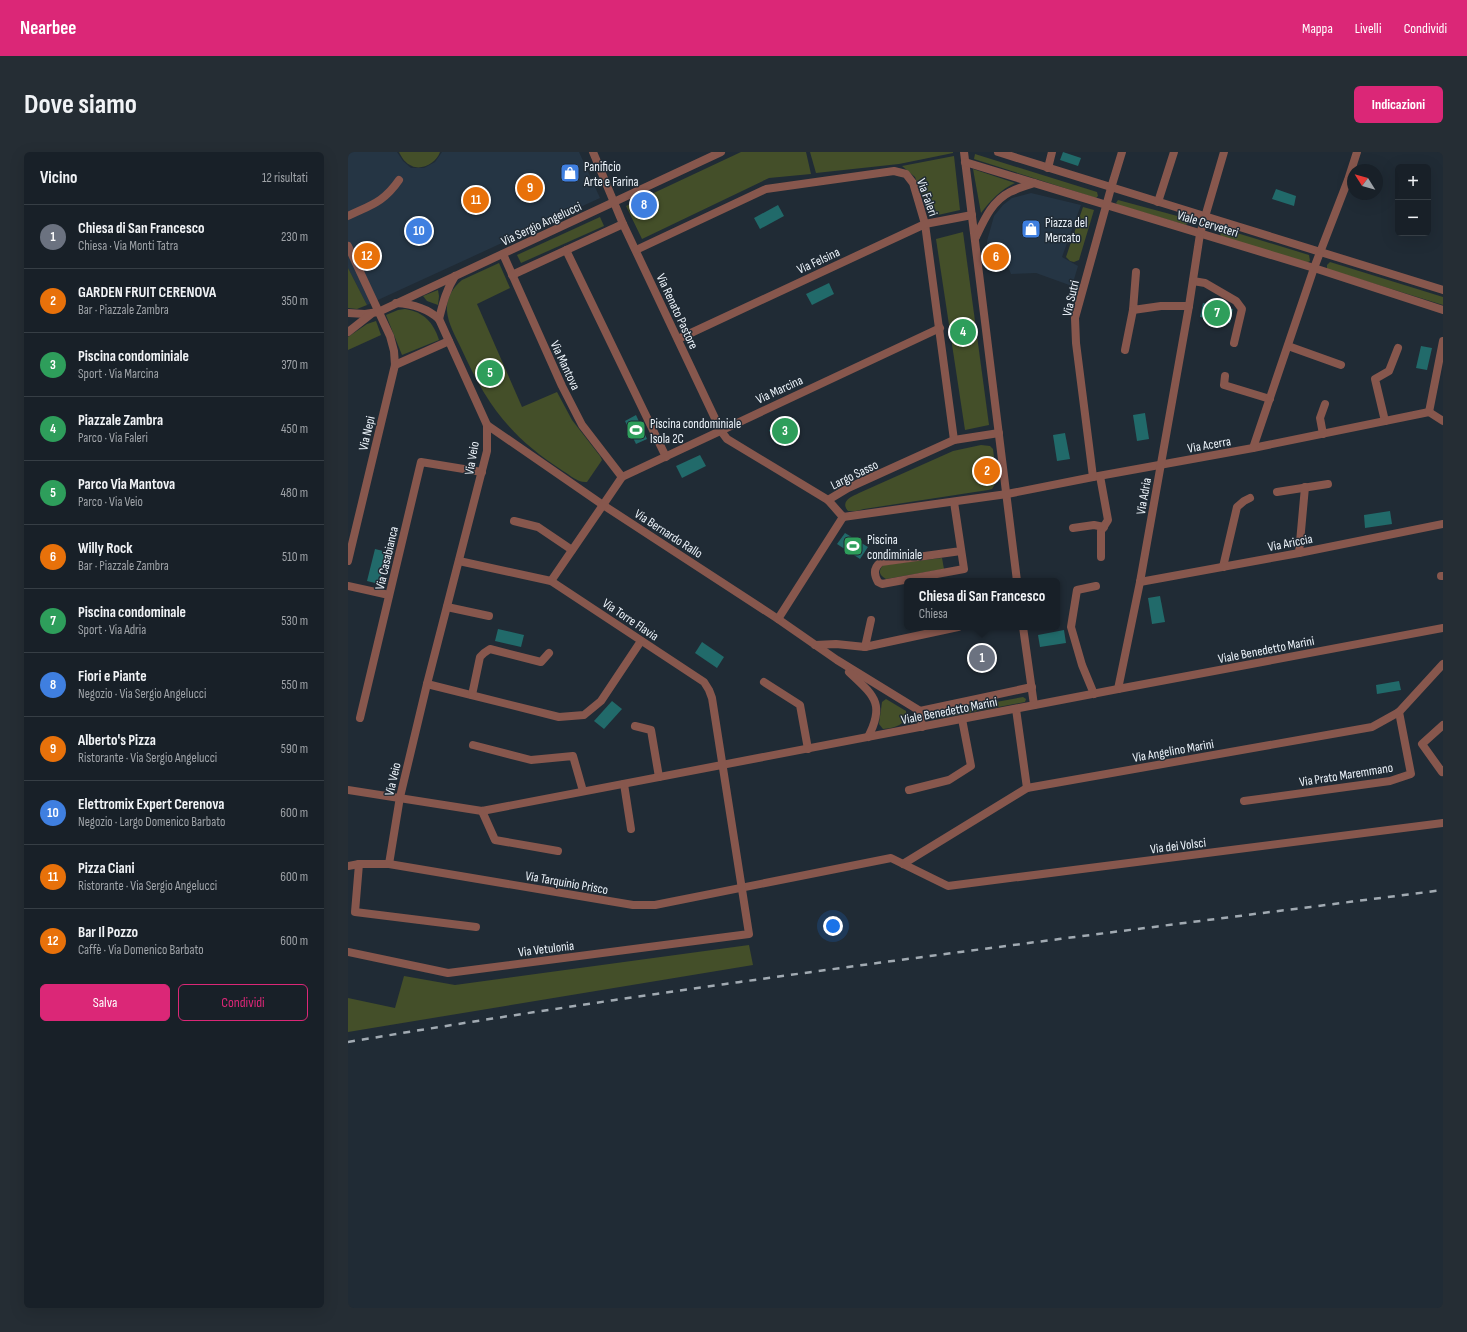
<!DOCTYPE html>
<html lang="it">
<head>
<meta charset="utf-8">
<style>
	body { margin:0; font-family:"Sofia Sans Condensed",sans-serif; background:#252d34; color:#f1f3f6 }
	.controls { position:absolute; right:12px; top:12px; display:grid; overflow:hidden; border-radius:6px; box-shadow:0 4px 16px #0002 }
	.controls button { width:36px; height:36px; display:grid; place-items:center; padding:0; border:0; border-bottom:1px solid #363e45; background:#182028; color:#f1f3f6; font:20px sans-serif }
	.compass { position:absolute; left:999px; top:12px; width:36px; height:36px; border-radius:50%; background:#182028; box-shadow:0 4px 16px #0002; rotate:307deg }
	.you { position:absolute; left:485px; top:774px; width:14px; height:14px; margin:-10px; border:3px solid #fff; border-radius:50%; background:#1a73e8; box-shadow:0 0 0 6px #1a73e833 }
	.badge { display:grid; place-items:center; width:26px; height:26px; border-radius:50%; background:#db2777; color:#fff; font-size:13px; font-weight:700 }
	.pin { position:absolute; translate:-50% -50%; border:2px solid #fff; box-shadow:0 1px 4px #0006 }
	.popup { position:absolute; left:556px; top:426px; width:156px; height:52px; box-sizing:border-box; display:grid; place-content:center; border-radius:6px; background:#182028; filter:drop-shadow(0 1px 3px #0005); font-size:13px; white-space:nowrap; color:#9fa3a8 }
	.popup b { font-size:15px; color:#f1f3f6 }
	.popup::after { content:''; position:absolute; left:50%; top:100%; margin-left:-8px; border:8px solid transparent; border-top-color:#182028 }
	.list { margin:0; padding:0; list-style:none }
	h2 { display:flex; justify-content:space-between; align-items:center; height:52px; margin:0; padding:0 16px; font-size:17px }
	h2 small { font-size:13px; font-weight:400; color:#9fa3a8 }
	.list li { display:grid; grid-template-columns:26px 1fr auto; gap:12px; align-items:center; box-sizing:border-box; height:64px; padding:0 16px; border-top:1px solid #363e45 }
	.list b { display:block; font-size:15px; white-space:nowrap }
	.list p { margin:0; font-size:13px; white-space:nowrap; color:#9fa3a8 }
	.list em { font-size:13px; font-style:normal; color:#9fa3a8 }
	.actions { display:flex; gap:8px; padding:12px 16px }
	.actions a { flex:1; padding:9px 0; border:1px solid #db2777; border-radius:6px; text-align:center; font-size:14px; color:#db2777 }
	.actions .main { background:#db2777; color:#fff }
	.map { position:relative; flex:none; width:1095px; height:1156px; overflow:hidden; border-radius:6px }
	header { display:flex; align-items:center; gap:24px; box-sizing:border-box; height:56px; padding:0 20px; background:#db2777; color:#fff }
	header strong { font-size:19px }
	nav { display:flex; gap:22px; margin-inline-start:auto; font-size:14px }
	.intro { display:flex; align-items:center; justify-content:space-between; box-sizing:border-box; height:96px; padding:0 24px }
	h1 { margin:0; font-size:28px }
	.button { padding:10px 18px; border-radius:6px; background:#db2777; color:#fff; font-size:14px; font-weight:700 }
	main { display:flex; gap:24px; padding:0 24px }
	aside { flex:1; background:#182028; border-radius:6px; box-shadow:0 4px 16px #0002 }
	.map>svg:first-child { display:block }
	.built { fill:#253544 }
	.green { fill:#444f29 }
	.water { fill:#216a6a }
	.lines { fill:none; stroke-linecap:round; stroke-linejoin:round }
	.minor { stroke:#87574d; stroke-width:8 }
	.rail { stroke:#a1aab2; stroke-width:2.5; stroke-dasharray:7 7; stroke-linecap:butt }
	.labels { text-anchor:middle; stroke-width:3; stroke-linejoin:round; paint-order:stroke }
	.poi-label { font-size:13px; fill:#ecf3fa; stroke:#202b35; text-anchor:start }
	.street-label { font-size:13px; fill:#ecf3fa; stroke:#202b35 }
</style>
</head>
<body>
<header>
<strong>Nearbee</strong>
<nav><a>Mappa</a><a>Livelli</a><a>Condividi</a></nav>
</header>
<div class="intro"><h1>Dove siamo</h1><a class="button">Indicazioni</a></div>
<main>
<aside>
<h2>Vicino<small>12 risultati</small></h2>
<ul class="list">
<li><span class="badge" style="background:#6b7280">1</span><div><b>Chiesa di San Francesco</b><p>Chiesa · Via Monti Tatra</p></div><em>230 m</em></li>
<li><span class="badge" style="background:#e8710a">2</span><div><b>GARDEN FRUIT CERENOVA</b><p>Bar · Piazzale Zambra</p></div><em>350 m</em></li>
<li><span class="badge" style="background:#2e9e5b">3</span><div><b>Piscina condominiale</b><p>Sport · Via Marcina</p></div><em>370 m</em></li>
<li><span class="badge" style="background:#2e9e5b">4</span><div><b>Piazzale Zambra</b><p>Parco · Via Faleri</p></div><em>450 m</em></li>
<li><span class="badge" style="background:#2e9e5b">5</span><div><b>Parco Via Mantova</b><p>Parco · Via Veio</p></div><em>480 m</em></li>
<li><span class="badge" style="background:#e8710a">6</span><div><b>Willy Rock</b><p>Bar · Piazzale Zambra</p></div><em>510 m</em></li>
<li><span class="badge" style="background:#2e9e5b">7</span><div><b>Piscina condominale</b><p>Sport · Via Adria</p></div><em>530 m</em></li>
<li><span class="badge" style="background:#3f7fe0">8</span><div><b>Fiori e Piante</b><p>Negozio · Via Sergio Angelucci</p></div><em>550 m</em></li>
<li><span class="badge" style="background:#e8710a">9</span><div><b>Alberto's Pizza</b><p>Ristorante · Via Sergio Angelucci</p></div><em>590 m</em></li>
<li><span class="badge" style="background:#3f7fe0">10</span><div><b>Elettromix Expert Cerenova</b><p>Negozio · Largo Domenico Barbato</p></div><em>600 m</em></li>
<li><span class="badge" style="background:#e8710a">11</span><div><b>Pizza Ciani</b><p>Ristorante · Via Sergio Angelucci</p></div><em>600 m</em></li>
<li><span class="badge" style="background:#e8710a">12</span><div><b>Bar Il Pozzo</b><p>Caffè · Via Domenico Barbato</p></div><em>600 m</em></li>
</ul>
<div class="actions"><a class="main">Salva</a><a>Condividi</a></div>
</aside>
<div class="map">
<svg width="1095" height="1156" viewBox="0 0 1095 1156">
	<rect width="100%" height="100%" fill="#202b35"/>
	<g class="built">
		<path d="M0,0H49L55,9L63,16H76L87,10L94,0H231L252,46L19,153L0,116Z"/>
		<path d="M683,41L733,53L714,105L730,114L724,134L688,121L663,122L657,107L640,111L639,89L646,64L655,53L664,46Z"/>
	</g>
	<g class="green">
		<path d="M51,0H92C89,10 74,19 64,14C57,11 54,6 51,0Z"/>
		<path d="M393,0H458L463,22L421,26L294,87L278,54Z"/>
		<path d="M462,0H605V1L551,12L468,21Z"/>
		<path d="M627,2L749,40L750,44L748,46L629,8L626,7Z"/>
		<path d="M606,4L612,58L590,63L579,55L567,25L554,14Z"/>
		<path d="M625,17L667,31C652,38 643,48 633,61Z"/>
		<path d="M770,48L833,65L840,68V71L838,73L770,53L768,51Z"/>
		<path d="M735,55L746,58L731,108L726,110L722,109L718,105Z"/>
		<path d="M252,65L256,74L173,111L169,103Z"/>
		<path d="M876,77L961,103L962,109L958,111L873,84L872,81L873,78Z"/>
		<path d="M615,80L641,273L617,278L588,87Z"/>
		<path d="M982,110L1095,145V153L979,117V113Z"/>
		<path d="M151,111L162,136L129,152L174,255L209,240L224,268L252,304L254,308L252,311L239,330C230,331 222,323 215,319C162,285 139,253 113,196C108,185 100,172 99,159C98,147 105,135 114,128Z"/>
		<path d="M0,116L19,153L9,157L0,156Z"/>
		<path d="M90,138L91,144L90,153L79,149L75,144Z"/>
		<path d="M57,157C76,160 85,170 91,188L54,203L38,163L50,158Z"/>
		<path d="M28,169L33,183L0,198V185L19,172Z"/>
		<path d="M633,293L642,294L645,297L649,329L644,337L640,338L516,357L508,359H500C492,349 503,345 511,341L605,299Z"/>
		<path d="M594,406L596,417L538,427C531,423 530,419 535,413Z"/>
		<path d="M675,545L678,547L677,550L588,567L586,564L588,561Z"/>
		<path d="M538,547L558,559C560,573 546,576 535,577L531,572L534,550Z"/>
		<path d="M401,793L405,813L0,880V846L47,856L56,824L107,833Z"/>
	</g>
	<g class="water">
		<path d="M715,0L733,6L730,14L712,8Z"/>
		<path d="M928,37L948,44L946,54L924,47Z"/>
		<path d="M430,53L436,64L412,77L406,66Z"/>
		<path d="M481,131L486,142L464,153L458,142Z"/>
		<path d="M855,151L885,157L882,171L852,165Z"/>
		<path d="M1073,194L1084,196L1079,218L1068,216Z"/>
		<path d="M797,261L801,287L789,289L785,263Z"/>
		<path d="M288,263L299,287L288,292L277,269Z"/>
		<path d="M446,266L452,279L427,291L421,278Z"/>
		<path d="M717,281L722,307L709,309L705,283Z"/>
		<path d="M352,303L358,314L334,326L328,314Z"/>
		<path d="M1042,359L1044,372L1017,376L1016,363Z"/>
		<path d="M497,381L520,395L512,407L489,392Z"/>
		<path d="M27,397L39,400L31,432L19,429Z"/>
		<path d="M812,444L817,470L804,472L800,446Z"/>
		<path d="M150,477L176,483L173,495L147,489Z"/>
		<path d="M716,478L718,491L692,495L690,483Z"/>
		<path d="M354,490L376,505L369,516L347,501Z"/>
		<path d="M1051,529L1053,538L1029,542L1028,533Z"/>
		<path d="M264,549L274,557L256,577L246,569Z"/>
	</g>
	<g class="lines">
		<g class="minor">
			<path d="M245,0L275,72L373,279L379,287L480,348"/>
			<path d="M616,0L669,429"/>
			<path d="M650,0C798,47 947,91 1095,138"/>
			<path d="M617,10L966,116L1095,158"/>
			<path d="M700,16L704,0"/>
			<path d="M810,50L826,0"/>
			<path d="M0,64C23,53 36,50 51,28"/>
			<path d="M628,85C636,68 644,49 662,40C670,36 678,34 686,31"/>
			<path d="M0,94L42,184L46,199L47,213L0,409"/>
			<path d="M218,98L318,305"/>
			<path d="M288,98L418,37L546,19L558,22L565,31L577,72L606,288"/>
			<path d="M155,102L214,234L234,273L274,325"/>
			<path d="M788,120L785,158L813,154H841"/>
			<path d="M164,123L275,72"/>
			<path d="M845,129L857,131L888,149L894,157L886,191"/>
			<path d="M0,161L17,162L30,160L373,0"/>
			<path d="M91,167C95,151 98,138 107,124"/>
			<path d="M0,180L23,162"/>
			<path d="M330,187L577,72L624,63"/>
			<path d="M940,194L993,213"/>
			<path d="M777,198L785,158"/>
			<path d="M47,213L101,189"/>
			<path d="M877,224L876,233L922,247"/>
			<path d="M1081,260L1095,189"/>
			<path d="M1081,260L1095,269"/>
			<path d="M1037,269L1027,227L1041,219L1050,196"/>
			<path d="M139,273L255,353L430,467L489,508L572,559L574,575"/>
			<path d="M651,281L606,288L500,336L480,348L495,365L659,342L745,325L905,296L1081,260"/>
			<path d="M975,282L972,266L977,252"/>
			<path d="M905,296L966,116L1000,28L1009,0"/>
			<path d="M752,324L760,368L753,379V405"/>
			<path d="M745,325L728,191L727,166L763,36L774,0"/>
			<path d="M929,340L980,332"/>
			<path d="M606,350L616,417L534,432L530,430C526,423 525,416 533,410L613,399"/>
			<path d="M166,369L190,375L224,398"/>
			<path d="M725,376L746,373L756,375"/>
			<path d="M951,401L957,335"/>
			<path d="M875,415L889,355L896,349L902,346"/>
			<path d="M1093,424H1095"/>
			<path d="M203,429L255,353L274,325L592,176"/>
			<path d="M792,430L951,401L1095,372"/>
			<path d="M0,434L41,443"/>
			<path d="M99,455L141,464"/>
			<path d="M430,467L495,365"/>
			<path d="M675,475L686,553"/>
			<path d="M467,493L488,492L517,495L610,475"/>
			<path d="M517,495L523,468"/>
			<path d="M501,520C525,543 538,551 520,585"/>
			<path d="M416,530L452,553L460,597"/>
			<path d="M79,532L211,565L236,563L253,549L293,489"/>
			<path d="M770,537L792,430L841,154L852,82L876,0"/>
			<path d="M746,542L734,513L723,475L729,438L748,434"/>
			<path d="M124,543L132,505L136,501L142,497L193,510L201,501"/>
			<path d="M668,557L679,636"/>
			<path d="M572,559L684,535"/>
			<path d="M12,566L73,310L134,320"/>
			<path d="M1095,573L1074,592L1094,620L1095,619"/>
			<path d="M287,574L303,578L311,625"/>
			<path d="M125,593L183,608L225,604L235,639"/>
			<path d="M276,632L283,677"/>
			<path d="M0,638L134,659L770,537L1095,476"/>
			<path d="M561,638L601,628L623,614L614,567"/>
			<path d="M896,649L1042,629L1063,622L1051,560"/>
			<path d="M134,659L147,688L210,699"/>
			<path d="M11,712L7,760L128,775"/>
			<path d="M41,712L52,645L79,532L139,299V273L91,167C79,156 64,152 48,151"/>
			<path d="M555,712L679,636L1024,575L1051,560L1095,512"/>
			<path d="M0,714L11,712H41L285,753H307L543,706L600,734L1095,671"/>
			<path d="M0,800L100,821L401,782L364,546L361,538L356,530L203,429L111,409"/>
		</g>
		<path class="rail" d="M0,890C363,829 729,785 1095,738"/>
	</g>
	<defs>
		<g id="shop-square" transform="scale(1)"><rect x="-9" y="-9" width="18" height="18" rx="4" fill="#3f7fe0" stroke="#202b35"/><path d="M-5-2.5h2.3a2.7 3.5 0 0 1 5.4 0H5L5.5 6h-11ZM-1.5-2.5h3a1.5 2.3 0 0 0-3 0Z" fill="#fff"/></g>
		<g id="stadium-square" transform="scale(1)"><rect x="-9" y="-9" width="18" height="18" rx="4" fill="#2e9e5b" stroke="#202b35"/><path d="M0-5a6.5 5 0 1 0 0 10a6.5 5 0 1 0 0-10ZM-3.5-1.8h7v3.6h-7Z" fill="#fff"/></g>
	</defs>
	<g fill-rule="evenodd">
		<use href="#shop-square" x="222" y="21"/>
		<use href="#shop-square" x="683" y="77"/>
		<use href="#stadium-square" x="288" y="278"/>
		<use href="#stadium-square" x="505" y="394"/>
	</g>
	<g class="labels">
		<g class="poi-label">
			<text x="236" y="19">Panificio<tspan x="236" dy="15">Arte e Farina</tspan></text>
			<text x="697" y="75">Piazza del<tspan x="697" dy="15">Mercato</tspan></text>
			<text x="302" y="276">Piscina condominiale<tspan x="302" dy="15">Isola 2C</tspan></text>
			<text x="519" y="392">Piscina<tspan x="519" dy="15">condiminiale</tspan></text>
		</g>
		<g class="street-label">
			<text transform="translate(580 45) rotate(70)" y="5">Via Faleri</text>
			<text transform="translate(193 71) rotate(-25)" y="5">Via Sergio Angelucci</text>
			<text transform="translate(860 71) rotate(17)" y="5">Viale Cerveteri</text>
			<text transform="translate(470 108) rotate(-25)" y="5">Via Felsina</text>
			<text transform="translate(722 146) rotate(-77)" y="5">Via Sutri</text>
			<text transform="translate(330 159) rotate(65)" y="5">Via Renato Pastore</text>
			<text transform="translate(218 213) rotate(65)" y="5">Via Mantova</text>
			<text transform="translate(431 237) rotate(-25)" y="5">Via Marcina</text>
			<text transform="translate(18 281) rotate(-77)" y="5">Via Nepi</text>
			<text transform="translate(861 292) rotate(-10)" y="5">Via Acerra</text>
			<text transform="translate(123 306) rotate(-80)" y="5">Via Veio</text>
			<text transform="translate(506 322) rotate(-26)" y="5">Largo Sasso</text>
			<text transform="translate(795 344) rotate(-80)" y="5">Via Adria</text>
			<text transform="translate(321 381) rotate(33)" y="5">Via Bernardo Rallo</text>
			<text transform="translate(942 390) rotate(-11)" y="5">Via Ariccia</text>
			<text transform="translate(38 406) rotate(-77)" y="5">Via Casabianca</text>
			<text transform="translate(283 467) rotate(34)" y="5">Via Torre Flavia</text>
			<text transform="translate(918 497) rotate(-11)" y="5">Viale Benedetto Marini</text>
			<text transform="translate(601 558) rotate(-11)" y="5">Viale Benedetto Marini</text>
			<text transform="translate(825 598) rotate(-10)" y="5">Via Angelino Marini</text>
			<text transform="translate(998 622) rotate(-9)" y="5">Via Prato Maremmano</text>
			<text transform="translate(44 627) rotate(-77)" y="5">Via Veio</text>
			<text transform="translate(830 693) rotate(-7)" y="5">Via dei Volsci</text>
			<text transform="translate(219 730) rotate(10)" y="5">Via Tarquinio Prisco</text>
			<text transform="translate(198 796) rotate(-7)" y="5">Via Vetulonia</text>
		</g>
	</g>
</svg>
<div class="controls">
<button>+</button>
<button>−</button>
</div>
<svg class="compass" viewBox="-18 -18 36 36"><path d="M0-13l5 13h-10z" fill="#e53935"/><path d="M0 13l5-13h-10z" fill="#9fa3a8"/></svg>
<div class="you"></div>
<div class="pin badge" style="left:634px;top:506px;background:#6b7280">1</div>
<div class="popup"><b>Chiesa di San Francesco</b>Chiesa</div>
<div class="pin badge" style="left:639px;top:319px;background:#e8710a">2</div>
<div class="pin badge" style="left:437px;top:279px;background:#2e9e5b">3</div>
<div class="pin badge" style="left:615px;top:180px;background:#2e9e5b">4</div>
<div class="pin badge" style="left:142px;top:221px;background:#2e9e5b">5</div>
<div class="pin badge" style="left:648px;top:105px;background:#e8710a">6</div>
<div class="pin badge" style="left:869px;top:161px;background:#2e9e5b">7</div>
<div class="pin badge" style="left:296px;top:53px;background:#3f7fe0">8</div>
<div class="pin badge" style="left:182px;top:36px;background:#e8710a">9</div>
<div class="pin badge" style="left:71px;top:79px;background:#3f7fe0">10</div>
<div class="pin badge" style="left:128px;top:48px;background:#e8710a">11</div>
<div class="pin badge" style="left:19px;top:104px;background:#e8710a">12</div>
</div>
</main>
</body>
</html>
